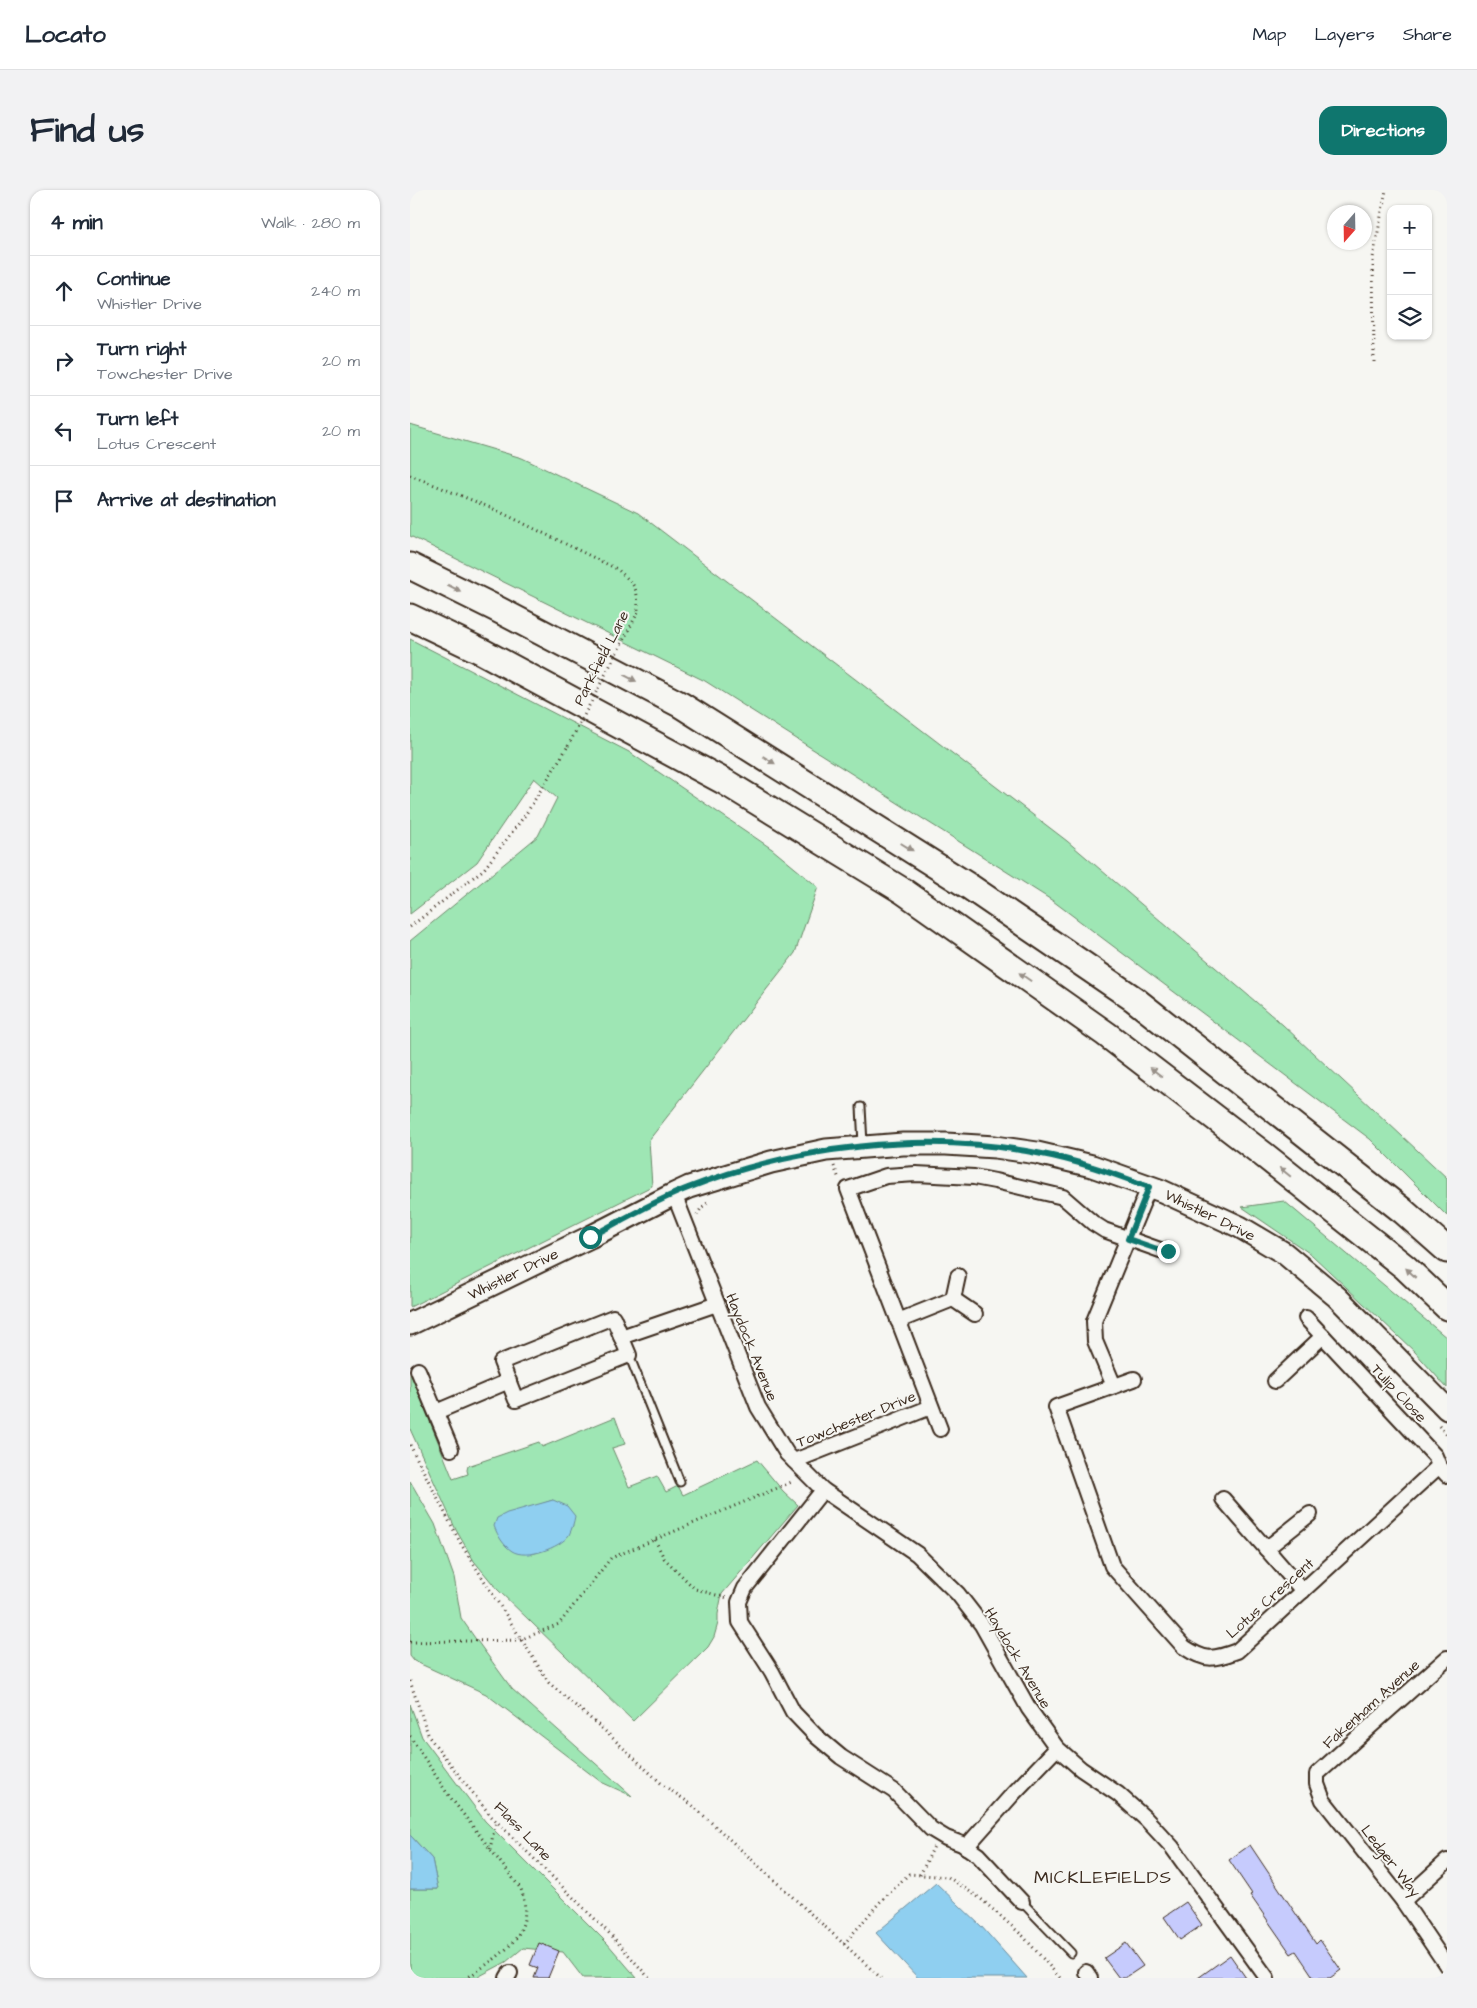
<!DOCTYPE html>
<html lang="en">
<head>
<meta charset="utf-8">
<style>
	body { margin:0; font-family:"Architects Daughter",sans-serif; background:#f2f2f3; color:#1f2937 }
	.controls { position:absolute; right:15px; top:15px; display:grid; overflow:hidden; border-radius:10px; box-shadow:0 1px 4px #0004 }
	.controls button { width:45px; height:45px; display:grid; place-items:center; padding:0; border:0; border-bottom:1px solid #e0e1e3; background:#fff; color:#1f2937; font:25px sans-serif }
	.compass { position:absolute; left:917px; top:15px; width:45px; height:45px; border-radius:50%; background:#fff; box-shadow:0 1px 4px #0004; rotate:200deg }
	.stop { position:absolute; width:15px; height:15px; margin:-11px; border:4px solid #0f766e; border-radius:50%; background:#fff }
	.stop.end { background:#0f766e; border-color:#fff; box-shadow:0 1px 5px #0008 }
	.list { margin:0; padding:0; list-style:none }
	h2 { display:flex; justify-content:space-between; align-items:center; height:65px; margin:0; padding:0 20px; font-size:21px }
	h2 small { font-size:16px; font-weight:400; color:#747a83 }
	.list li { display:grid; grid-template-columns:32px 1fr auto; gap:15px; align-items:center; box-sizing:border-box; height:70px; padding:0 20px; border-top:1px solid #e0e1e3 }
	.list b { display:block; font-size:19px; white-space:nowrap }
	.list p { margin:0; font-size:16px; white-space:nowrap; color:#747a83 }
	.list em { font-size:16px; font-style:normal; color:#747a83 }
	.icon { flex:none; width:28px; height:28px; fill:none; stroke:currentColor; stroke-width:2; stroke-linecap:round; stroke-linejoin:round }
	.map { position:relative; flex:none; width:1037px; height:1788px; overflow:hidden; border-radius:15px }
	header { display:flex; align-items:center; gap:30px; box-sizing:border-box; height:70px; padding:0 25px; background:#fff; border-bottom:1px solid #e0e1e3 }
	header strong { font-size:24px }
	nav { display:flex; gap:28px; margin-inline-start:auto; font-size:18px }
	.intro { display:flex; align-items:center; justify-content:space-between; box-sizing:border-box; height:120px; padding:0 30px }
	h1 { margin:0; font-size:35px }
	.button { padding:12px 22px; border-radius:15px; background:#0f766e; color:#fff; font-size:18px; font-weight:700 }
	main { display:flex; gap:30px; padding:0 30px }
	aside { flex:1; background:#fff; border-radius:15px; box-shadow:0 1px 4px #0004 }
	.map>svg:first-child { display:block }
	.green { fill:#9ee6b4; stroke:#6c8869; fill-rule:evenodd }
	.water { fill:#8fcff0; stroke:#6d8d9c }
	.building { fill:#c6cbfd; stroke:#3b2a1e }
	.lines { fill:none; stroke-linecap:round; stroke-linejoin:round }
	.service-casing { stroke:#3b2a1e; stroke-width:11 }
	.minor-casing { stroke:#3b2a1e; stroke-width:18 }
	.primary-casing { stroke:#3b2a1e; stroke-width:25 }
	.motorway-casing { stroke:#3b2a1e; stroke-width:29 }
	.path { stroke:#3b2a1e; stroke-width:3; stroke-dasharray:1 4; stroke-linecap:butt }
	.service { stroke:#f6f6f2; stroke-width:7 }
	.minor { stroke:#f6f6f2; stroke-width:14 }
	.primary { stroke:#f6f6f2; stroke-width:21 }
	.motorway { stroke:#f6f6f2; stroke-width:25 }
	.path-bridge { stroke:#3b2a1e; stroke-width:3; stroke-dasharray:1 4; stroke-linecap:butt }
	.oneway { fill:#989088 }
	.route { stroke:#0f766e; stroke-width:6 }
	.labels { text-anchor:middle; stroke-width:4; stroke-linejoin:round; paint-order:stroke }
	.street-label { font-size:15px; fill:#3b2a1e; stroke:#f6f6f2 }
	.quarter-label { font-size:18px; letter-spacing:1px; fill:#3b2a1e; stroke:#f6f6f2 }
</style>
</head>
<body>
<header>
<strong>Locato</strong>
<nav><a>Map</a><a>Layers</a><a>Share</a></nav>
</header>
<div class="intro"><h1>Find us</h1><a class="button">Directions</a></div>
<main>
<aside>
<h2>4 min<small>Walk · 280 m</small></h2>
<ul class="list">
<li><svg class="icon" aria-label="ahead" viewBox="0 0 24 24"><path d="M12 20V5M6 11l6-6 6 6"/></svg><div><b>Continue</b><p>Whistler Drive</p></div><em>240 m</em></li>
<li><svg class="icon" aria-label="right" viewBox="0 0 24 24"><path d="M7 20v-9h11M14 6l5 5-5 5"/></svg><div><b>Turn right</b><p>Towchester Drive</p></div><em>20 m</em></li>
<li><svg class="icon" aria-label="left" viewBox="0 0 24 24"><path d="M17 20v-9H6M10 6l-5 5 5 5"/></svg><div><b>Turn left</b><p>Lotus Crescent</p></div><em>20 m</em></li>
<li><svg class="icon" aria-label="arrive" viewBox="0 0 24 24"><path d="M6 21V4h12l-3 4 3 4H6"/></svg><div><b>Arrive at destination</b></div></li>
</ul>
</aside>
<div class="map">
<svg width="1037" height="1788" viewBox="0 0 1037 1788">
	<rect width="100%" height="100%" fill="#f6f6f2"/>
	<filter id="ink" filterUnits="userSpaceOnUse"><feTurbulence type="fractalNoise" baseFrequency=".02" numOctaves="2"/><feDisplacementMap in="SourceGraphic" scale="10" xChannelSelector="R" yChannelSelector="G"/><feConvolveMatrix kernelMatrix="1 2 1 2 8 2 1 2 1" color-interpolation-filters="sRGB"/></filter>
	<g filter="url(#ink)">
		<g class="green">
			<path d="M0,235L112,268L228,323L657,651L873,835L1037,988V1026L960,949L643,711L295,491L0,346Z"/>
			<path d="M0,449L219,562L362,659L408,697L385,763L239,950L242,996L0,1117V751L128,646L147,608L124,588L67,672L0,724Z"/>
			<path d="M874,1011L1037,1148V1198L1005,1162L902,1065L832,1017Z"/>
			<path d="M0,1182L43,1289L58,1284L57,1280L58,1276L129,1252L132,1257L205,1227L215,1254L202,1258L219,1297L247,1286L256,1302L268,1296L273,1305L347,1270L373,1301L388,1315L312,1404L308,1424V1433L304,1447L298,1457L223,1531L87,1399L64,1371L46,1340L0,1239ZM143,1310L163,1335C155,1354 141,1358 122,1364L128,1315Z"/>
			<path d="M0,1291L25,1334L44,1387L51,1428L65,1448L102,1499L222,1606L191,1592L76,1504L4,1471L0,1466Z"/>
			<path d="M0,1514L12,1547L75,1631L197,1753L227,1788H173L153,1762L113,1758L96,1772L66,1788H0V1699H28L22,1669L0,1645Z"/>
		</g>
		<g class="water">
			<path d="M143,1310L157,1316L165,1326C164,1332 162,1339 159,1345C150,1358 116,1370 102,1361C93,1355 88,1346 84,1336L87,1328L97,1323Z"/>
			<path d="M0,1645L22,1669L28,1699H0Z"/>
			<path d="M526,1693L571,1736L617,1788H508L466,1743Z"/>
		</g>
		<g class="building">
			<path d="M840,1655L906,1754L910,1750L931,1780L920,1788H904L886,1761L881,1764L840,1705L842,1704L819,1670Z"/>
			<path d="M776,1712L792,1735L770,1750L754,1727Z"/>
			<path d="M129,1753L149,1761L138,1788H124L128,1778L120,1775Z"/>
			<path d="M716,1753L733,1776L715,1788H709L694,1768Z"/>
			<path d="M820,1765L836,1788H788Z"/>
		</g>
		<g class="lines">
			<g class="service-casing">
				<g id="service">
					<path d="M451,917L453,954"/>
					<path d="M219,1165L270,1292"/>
					<path d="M612,1712L661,1763"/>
				</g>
			</g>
			<g class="minor-casing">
				<g id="minor">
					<path d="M264,1004L348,1217L377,1264L413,1300L507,1364L548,1404L572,1435L619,1519L647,1558L671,1579L708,1604L736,1629L762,1657L857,1788"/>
					<path d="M548,1086L543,1109L565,1124"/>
					<path d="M203,1127L219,1165L106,1210L91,1172Z"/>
					<path d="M896,1128L1025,1266L1029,1276L1037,1285"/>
					<path d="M488,1131L543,1109"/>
					<path d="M211,1147L307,1114"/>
					<path d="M8,1180L41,1259"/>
					<path d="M724,1189L646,1217L702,1376L774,1457C795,1471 803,1470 827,1461L1029,1276"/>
					<path d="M865,1191L913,1146"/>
					<path d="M704,1196L685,1151L684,1131L739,997"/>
					<path d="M26,1222L99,1191"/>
					<path d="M530,1239L438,999L476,986L506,984L564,987L585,991L653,1007L683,1033L694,1040L750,1060L758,1061"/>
					<path d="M384,1271L521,1217"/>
					<path d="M413,1300L335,1398L329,1412L330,1432L362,1482L383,1522L406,1546L431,1567L484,1601L521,1639L536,1648L552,1654L568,1665L612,1712"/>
					<path d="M813,1309L893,1401"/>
					<path d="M856,1359L900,1324"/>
					<path d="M1037,1468L907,1584V1594L913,1610L993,1711L1037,1776"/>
					<path d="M556,1657L602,1605L647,1558"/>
					<path d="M993,1711L1037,1671"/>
					<path d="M676,1782L680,1788"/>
					<path d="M97,1788L100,1783"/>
				</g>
			</g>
			<g class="primary-casing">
				<path id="primary" d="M0,1134L180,1047L264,1004L279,997L361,972L416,960L493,954H536L585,957L627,963L682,976L752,1001L830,1037L874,1063L927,1107L1037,1219"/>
			</g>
			<g class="motorway-casing">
				<g id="motorway">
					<path d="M0,376L85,418L271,515L560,697L724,809L993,1021L1037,1060"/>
					<path d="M0,427L73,462L315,592L493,701L696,844L854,965L995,1077L1037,1117"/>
				</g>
			</g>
			<g class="path">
				<path d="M964,172L963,68L976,0"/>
				<path d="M0,285L86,320L207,379C225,395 228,397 228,422"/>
				<path d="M0,737L74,679L116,624L158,556"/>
				<path d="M424,976L429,989"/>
				<path d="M287,1025L292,1017L299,1012"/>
				<path d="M1029,1236L1037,1245"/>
				<path d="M0,1255L51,1354L139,1493L195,1541L253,1595L281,1614L471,1788"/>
				<path d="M245,1350L254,1368L285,1399L317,1408"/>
				<path d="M0,1452L110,1450L149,1434L201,1368L384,1291"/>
				<path d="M0,1491L19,1547L81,1626L201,1745L239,1788"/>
				<path d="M0,1546L37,1603L111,1699C127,1746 90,1765 57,1788"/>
				<path d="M80,1659L86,1631"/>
				<path d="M510,1685L524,1656"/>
				<path d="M434,1754L469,1713L499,1684L538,1687L571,1709L613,1746L650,1788"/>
			</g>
			<use href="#service" class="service"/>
			<use href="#minor" class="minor"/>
			<use href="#primary" class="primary"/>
			<use href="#motorway" class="motorway"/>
			<path class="path-bridge" d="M158,556L228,422"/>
		</g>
		<defs><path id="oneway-solid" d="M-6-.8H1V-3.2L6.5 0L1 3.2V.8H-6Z" transform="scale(1.25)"/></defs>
		<g class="oneway">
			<use href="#oneway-solid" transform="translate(44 398) rotate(26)"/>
			<use href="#oneway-solid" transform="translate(220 488) rotate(27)"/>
			<use href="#oneway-solid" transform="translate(359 570) rotate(32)"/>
			<use href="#oneway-solid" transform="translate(497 657) rotate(32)"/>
			<use href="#oneway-solid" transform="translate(615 787) rotate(-145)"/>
			<use href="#oneway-solid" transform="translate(746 882) rotate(-143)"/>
			<use href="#oneway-solid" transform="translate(875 982) rotate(-141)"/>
			<use href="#oneway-solid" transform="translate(1001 1083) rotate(-137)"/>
		</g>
	</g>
	<g class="lines" filter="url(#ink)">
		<path class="route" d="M180,1047C212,1030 244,1011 278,998C384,956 515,941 627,963C666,970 702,983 739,997L718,1049L750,1060L758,1061"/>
	</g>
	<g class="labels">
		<g class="street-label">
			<text transform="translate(191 468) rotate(-63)" y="5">Parkfield Lane</text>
			<text transform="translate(800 1025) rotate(26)" y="5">Whistler Drive</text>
			<text transform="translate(103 1084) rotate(-26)" y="5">Whistler Drive</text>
			<text transform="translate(342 1157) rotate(68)" y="5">Haydock Avenue</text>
			<text transform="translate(989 1203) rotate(47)" y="5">Tulip Close</text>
			<text transform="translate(446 1229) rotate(-22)" y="5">Towchester Drive</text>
			<text transform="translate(860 1408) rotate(-42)" y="5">Lotus Crescent</text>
			<text transform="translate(608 1468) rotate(59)" y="5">Haydock Avenue</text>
			<text transform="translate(961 1514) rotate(-42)" y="5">Fakenham Avenue</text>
			<text transform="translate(113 1641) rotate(46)" y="5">Flass Lane</text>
			<text transform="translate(981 1671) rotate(52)" y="5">Ledger Way</text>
		</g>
		<g class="quarter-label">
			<text x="693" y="1693">MICKLEFIELDS</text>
		</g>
	</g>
</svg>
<div class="controls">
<button>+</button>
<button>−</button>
<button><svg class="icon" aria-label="layers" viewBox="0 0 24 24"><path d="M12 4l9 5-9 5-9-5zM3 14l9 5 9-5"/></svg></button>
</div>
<svg class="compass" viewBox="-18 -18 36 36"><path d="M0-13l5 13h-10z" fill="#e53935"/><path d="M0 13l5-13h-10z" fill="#747a83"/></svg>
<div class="stop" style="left:180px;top:1047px"></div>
<div class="stop end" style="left:758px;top:1061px"></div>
</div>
</main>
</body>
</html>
